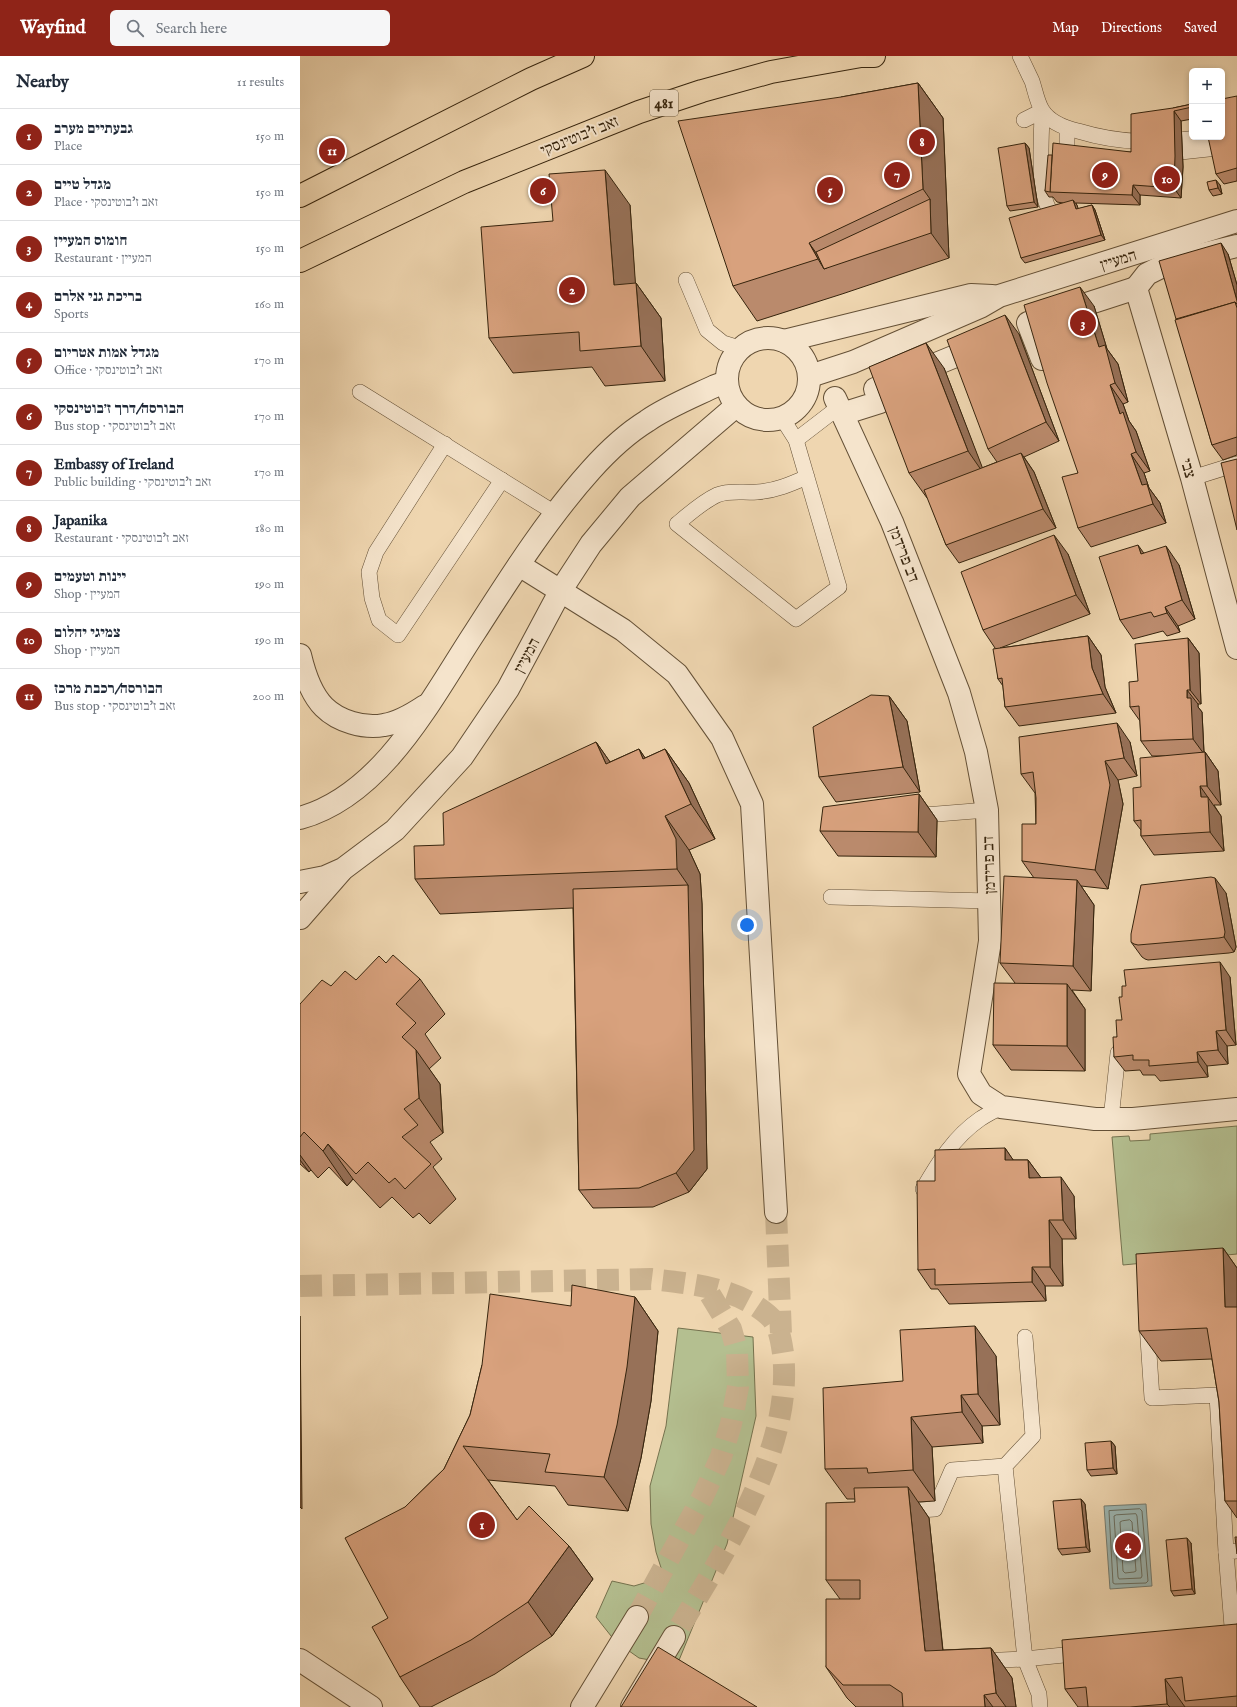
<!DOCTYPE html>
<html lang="en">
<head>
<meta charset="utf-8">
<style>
	body { margin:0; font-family:"IM FELL English","Frank Ruhl Libre",serif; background:#f6f6f7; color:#1f2937 }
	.controls { position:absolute; right:12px; top:12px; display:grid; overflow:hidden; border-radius:6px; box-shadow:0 2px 6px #0003 }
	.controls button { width:36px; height:36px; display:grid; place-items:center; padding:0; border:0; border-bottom:1px solid #e0e1e3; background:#fff; color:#1f2937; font:20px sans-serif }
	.you { position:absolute; left:447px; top:869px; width:14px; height:14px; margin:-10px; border:3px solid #fff; border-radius:50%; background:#1a73e8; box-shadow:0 0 0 6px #1a73e833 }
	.badge { display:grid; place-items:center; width:26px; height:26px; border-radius:50%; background:#8f2418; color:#fff; font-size:13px; font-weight:700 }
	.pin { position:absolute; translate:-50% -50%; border:2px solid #fff; box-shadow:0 1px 4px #0006 }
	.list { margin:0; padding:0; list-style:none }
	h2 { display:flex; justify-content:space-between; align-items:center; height:52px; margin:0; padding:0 16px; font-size:17px }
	h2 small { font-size:13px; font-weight:400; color:#747a83 }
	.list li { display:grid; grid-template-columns:26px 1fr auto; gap:12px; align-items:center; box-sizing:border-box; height:56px; padding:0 16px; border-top:1px solid #e0e1e3 }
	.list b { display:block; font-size:15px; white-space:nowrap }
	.list p { margin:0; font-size:13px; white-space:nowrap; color:#747a83 }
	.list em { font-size:13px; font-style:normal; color:#747a83 }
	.icon { flex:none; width:22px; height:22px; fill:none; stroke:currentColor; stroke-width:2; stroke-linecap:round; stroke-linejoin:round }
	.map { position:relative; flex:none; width:937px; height:1651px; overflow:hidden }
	header { display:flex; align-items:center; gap:24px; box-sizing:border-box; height:56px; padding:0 20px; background:#8f2418; color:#fff }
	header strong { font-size:19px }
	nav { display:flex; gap:22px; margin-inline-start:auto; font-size:14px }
	.search { width:280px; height:36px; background:#f6f6f7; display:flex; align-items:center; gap:10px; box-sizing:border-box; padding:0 14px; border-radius:6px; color:#747a83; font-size:15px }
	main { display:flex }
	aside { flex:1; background:#fff }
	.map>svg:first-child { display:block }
	.green { fill:#b4bf90; stroke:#75724e }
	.water { fill:#9cb7b4; stroke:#737c71 }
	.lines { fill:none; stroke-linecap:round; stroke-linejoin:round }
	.shore { stroke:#696e60; stroke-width:1 }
	.minor-tunnel { stroke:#cab28f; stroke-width:22; stroke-dasharray:22 11; stroke-linecap:butt }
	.service-casing { stroke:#645036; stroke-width:16 }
	.pedestrian-casing { stroke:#645036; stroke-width:24 }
	.minor-casing { stroke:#645036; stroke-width:24 }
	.tertiary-casing { stroke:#645036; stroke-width:24 }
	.primary-casing { stroke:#36240d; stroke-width:24 }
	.service { stroke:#f5e4cc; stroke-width:15 }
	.pedestrian { stroke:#f5e4cc; stroke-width:22 }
	.minor { stroke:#f5e4cc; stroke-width:22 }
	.tertiary { stroke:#f5e4cc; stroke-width:22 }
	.primary { stroke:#efd6b0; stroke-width:22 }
	.wall { fill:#ba8a6c; stroke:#36240d }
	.shaded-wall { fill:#977158; stroke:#36240d }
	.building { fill:#d8a17d; stroke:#36240d }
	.labels { text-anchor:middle; stroke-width:4; stroke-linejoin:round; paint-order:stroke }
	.shield { fill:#f5e4cc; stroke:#6f5e46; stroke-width:1 }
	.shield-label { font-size:15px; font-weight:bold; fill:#36240d }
	.street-label { font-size:16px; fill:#36240d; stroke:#f5e4cc }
</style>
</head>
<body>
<header>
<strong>Wayfind</strong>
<div class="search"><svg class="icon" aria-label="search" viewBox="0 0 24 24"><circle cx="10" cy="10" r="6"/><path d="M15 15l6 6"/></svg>Search here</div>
<nav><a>Map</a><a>Directions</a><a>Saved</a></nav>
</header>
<main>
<aside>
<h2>Nearby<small>11 results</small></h2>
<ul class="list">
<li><span class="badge">1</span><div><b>גבעתיים מערב</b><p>Place</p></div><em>150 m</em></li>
<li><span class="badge">2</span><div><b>מגדל טיים</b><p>Place · זאב ז'בוטינסקי</p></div><em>150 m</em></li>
<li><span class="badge">3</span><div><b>חומוס המעיין</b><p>Restaurant · המעיין</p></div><em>150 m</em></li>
<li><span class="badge">4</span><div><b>בריכת גני אלרם</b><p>Sports</p></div><em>160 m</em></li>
<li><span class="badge">5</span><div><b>מגדל אמות אטריום</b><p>Office · זאב ז'בוטינסקי</p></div><em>170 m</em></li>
<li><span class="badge">6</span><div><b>הבורסה/דרך ז׳בוטינסקי</b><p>Bus stop · זאב ז'בוטינסקי</p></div><em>170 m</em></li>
<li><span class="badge">7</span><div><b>Embassy of Ireland</b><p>Public building · זאב ז'בוטינסקי</p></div><em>170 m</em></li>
<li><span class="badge">8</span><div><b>Japanika</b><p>Restaurant · זאב ז'בוטינסקי</p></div><em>180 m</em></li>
<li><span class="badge">9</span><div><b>יינות וטעמים</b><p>Shop · המעיין</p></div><em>190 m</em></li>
<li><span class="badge">10</span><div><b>צמיגי יהלום</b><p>Shop · המעיין</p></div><em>190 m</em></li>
<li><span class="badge">11</span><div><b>הבורסה/רכבת מרכז</b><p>Bus stop · זאב ז'בוטינסקי</p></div><em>200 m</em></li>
</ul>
</aside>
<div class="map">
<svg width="937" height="1651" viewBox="0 0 937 1651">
	<rect width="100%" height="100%" fill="#efd6b0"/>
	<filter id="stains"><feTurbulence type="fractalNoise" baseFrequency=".005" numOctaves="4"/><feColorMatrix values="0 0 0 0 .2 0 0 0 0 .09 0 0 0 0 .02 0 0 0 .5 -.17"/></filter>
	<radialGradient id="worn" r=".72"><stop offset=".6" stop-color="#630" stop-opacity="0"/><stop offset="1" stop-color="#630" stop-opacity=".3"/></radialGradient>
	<g class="green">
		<path d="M937,1070V1198L823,1209L812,1081L829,1080L830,1085L850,1084V1078Z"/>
		<path d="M378,1272L453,1281L456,1360L427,1488L377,1609L339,1602L315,1585L296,1561L312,1525L334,1530L364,1521L356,1496L351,1468L350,1430L366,1370Z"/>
	</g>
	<path class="water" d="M846,1448L852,1530L810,1533L804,1450Z"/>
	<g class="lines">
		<g class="shore">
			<path d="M840,1453L842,1455L848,1525L846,1527L815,1528L813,1527L809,1455Z"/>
			<path d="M836,1458L837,1460L842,1520L841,1522L819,1523L818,1521L814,1460L816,1459Z"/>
			<path d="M830,1464L832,1466L836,1515L834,1516L825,1517L823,1515L820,1466L822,1465Z"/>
		</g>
		<g class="minor-tunnel">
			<path d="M476,1156L481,1278"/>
			<path d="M0,1230L351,1223C391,1228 436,1231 468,1259C479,1268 481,1284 483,1297C494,1396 421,1499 374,1581"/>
			<path d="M337,1561L403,1440L421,1401L431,1368L438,1331L437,1294L431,1273L405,1230"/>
		</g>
		<g class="service-casing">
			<g id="service">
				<path d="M720,0C724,8 728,17 732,25C735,34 737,46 742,54C750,67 765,72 778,75C821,88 859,88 903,81"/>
				<path d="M724,64L742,55C742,78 736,141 752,157L758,158L762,155"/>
				<path d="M767,76V109"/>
				<path d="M862,98L937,90"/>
				<path d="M386,224L407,274L423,287L439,292"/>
				<path d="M60,336L255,457"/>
				<path d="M482,362L496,384L539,531L496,563L377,468C389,458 402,446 417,439C430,434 443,437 457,436C475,435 491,428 507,421"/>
				<path d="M496,384L539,351"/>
				<path d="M145,388L76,496L69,516L72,542L79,564L98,579L202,424"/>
				<path d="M892,422L937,408"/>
				<path d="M612,760L687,754"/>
				<path d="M531,841L690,845"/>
				<path d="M811,1063L818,997L826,987"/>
				<path d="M623,1133C638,1107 654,1081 680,1063C686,1059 694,1055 701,1051"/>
				<path d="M847,1268L852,1342L917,1339L926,1496"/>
				<path d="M725,1281L733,1380L705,1410L725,1603L739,1638L740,1651"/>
				<path d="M604,1455L635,1453L652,1414L705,1410"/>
				<path d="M926,1584L933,1583L926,1496L937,1495"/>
				<path d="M679,1605L725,1603L783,1597"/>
			</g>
		</g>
		<g class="pedestrian-casing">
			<g id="pedestrian">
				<path d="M742,303L728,267L836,232"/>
				<path d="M542,358L580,346L575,333L680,290"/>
				<path d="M0,1604L71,1651"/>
			</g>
		</g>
		<g class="minor-casing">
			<g id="minor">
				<path d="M937,190L871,206L847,218L836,232L892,422L937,592"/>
				<path d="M535,342L592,466L659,637L676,696L687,754L690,885L669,1018L681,1038L701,1051L795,1063H833L937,1053"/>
				<path d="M219,509L323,574L377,618L422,682L452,748L476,1156"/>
				<path d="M282,1651L337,1561"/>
				<path d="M332,1651L374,1581"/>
			</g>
		</g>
		<g class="tertiary-casing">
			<g id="tertiary">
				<circle cx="468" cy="323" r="41"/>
				<path d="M484,285L671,239L692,240"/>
				<path d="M510,320L553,306L680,251L699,240L937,165"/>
				<path d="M0,599C4,616 11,638 24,651C38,665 64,673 84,669C98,667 113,658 125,650"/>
				<path d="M0,762C83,739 131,643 175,576C211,520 247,463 291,414C308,395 326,378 347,365C365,352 394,340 415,330L426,326"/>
				<path d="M0,826L25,821L43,813L95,774L162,701L208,633L261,534L291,488L330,441L436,350"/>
				<path d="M0,862L41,815"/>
			</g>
		</g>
		<g class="primary-casing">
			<g id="primary">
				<path d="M0,140L231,23L283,0"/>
				<path d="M0,205L164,126L339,56L402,35L471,16L561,0H574"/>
			</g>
		</g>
		<use href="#service" class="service"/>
		<use href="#pedestrian" class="pedestrian"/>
		<use href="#minor" class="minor"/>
		<use href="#tertiary" class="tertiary"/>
		<use href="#primary" class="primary"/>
	</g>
	<g class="wall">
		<path d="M618,27L643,62L649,202L542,238L457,265L433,230L541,41Z"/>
		<path d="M937,40V125L924,128L916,118Z"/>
		<path d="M892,48V63L881,65L883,111L881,142L840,139V149L776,147L778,153L792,149L795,154L805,184L725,207L721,202L763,147L757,146L753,141H749L745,135L752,99L831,96L873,52Z"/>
		<path d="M725,87L729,92L738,151L710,155L707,150Z"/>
		<path d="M920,129L922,138L913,140L909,134Z"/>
		<path d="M330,149L335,227H336L361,262L365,325L305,330L292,311L213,317L189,282L253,165Z"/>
		<path d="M928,198L937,229V399L923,404L912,389L876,263Z"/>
		<path d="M794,250L807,293L818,308L828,346L823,348L829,365L836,375L850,415L844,417L849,432L860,447L866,467L791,491L778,472V417Z"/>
		<path d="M719,278L759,385L724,401L734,416L756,472L659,507L646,489L628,442H627L609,417L644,312L682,412L697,406L688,393Z"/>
		<path d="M844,497L879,509L895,563L878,570L880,576L867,580L863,575L833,583L820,564Z"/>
		<path d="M768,498L790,558L700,592L788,580L801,599L805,631L816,657L719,670L705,651L703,630L698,623L695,592L683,574Z"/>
		<path d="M888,582L899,597L901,648H898V651L902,656L904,696H905L918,715L921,749H914L921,760L924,795L854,799L841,780V774L834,765L841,731L865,700H852L841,685L840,665L830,651L838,625Z"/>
		<path d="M589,640L607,665L620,736L536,746L519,721Z"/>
		<path d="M296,686L310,706L339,693L345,702L365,693L389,727L415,783L389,794L400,818L402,848L407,1113L389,1136L353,1151L293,1152L279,1134L273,852L140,858L115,823L144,789Z"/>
		<path d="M830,686L837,720L818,724L823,748L808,833L781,830L794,849L791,935L772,934L785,953V1015L711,1014L693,989L715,927L700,907L734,822L722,805L736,768L735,737L721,718Z"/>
		<path d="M619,738L637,764L636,801L538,800L520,775Z"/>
		<path d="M926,837L936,891L934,896L929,897L848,904L845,903L842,901L831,886Z"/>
		<path d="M930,921L936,989L927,990L928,1008L907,1010L908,1021L860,1025L855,1019H843L840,1014L825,1015L814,1001L817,981L822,964Z"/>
		<path d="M120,923L145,958L125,978L141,1002L129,1013L140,1028L143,1077L130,1086L142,1103L133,1111L156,1143L130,1168L119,1157L113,1162L92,1141L80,1152L53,1123L47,1130L29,1111L18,1122L11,1114L9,1116L0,1108V948L31,930L56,924Z"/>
		<path d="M705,1092L713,1104H728L741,1122L774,1140L776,1183H762L763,1230H745L746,1245L649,1248L638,1233H631L618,1214L635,1125Z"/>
		<path d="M923,1192L937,1212V1462L925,1445L919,1346L912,1303L861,1305L839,1275Z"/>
		<path d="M335,1241L358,1275L351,1345L341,1402L328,1455L268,1449L255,1430L188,1424L217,1464L269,1490L293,1523L252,1580L195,1618L131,1651H120L100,1621L88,1562L105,1451L144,1413L170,1359L182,1309L271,1250Z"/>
		<path d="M696,1300L700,1369L682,1370L683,1387L632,1391L635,1445L618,1446L629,1462L643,1594L691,1592L712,1622L716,1651H556L547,1642L526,1611L540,1543L526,1524L555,1446V1443H547L525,1413L603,1325Z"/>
		<path d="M811,1385L815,1390L817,1418L791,1420L787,1414Z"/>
		<path d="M781,1443L785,1448L790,1496L762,1499L758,1493Z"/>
		<path d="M891,1487L895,1538L874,1540L871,1535Z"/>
		<path d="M937,1568V1651H778L765,1633Z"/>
	</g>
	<g class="shaded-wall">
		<path d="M618,27L643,62L649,202L631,177L630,143L623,133Z"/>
		<path d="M874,55L881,65L883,111L881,142L874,132Z"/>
		<path d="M725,87L729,92L738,151L734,146Z"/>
		<path d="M305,114L330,149L338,264L314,229Z"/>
		<path d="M916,124L920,129L922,138L918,132Z"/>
		<path d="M833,129L840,139V149L832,139Z"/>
		<path d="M773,144L777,149L780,158L776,153Z"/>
		<path d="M792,149L795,154L805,184L801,179Z"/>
		<path d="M509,187L527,212L524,213L518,203Z"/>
		<path d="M921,187L928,198L937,229V245Z"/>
		<path d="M336,227L361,262L365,325L341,290Z"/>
		<path d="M780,231L794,250L807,293L818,308L828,346L815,327L799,291Z"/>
		<path d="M705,259L719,278L759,385L746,366Z"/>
		<path d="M626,287L644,312L686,421L668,395Z"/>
		<path d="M810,329L823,348L829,365L836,375L850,415L836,396L820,358Z"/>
		<path d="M721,397L734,416L756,472L743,453Z"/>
		<path d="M831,398L844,417L849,432L860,447L866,467L853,448L842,429Z"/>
		<path d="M754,479L768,498L790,558L776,539Z"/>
		<path d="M838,489L851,507L841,498Z"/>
		<path d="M866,490L879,509L895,563L882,544Z"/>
		<path d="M865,551L878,570L880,576L867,557Z"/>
		<path d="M788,580L801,599L805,631L816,657L803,638L792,612Z"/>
		<path d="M888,582L899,597L901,648L890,634Z"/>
		<path d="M887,634L898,648V651L902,656L904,698L893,683L887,642Z"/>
		<path d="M589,640L607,665L620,736L603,711Z"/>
		<path d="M817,667L830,686L837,720L824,702Z"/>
		<path d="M296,686L320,720L306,708Z"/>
		<path d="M339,693L363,728L343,703Z"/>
		<path d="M365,693L389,727L415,783L391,748Z"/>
		<path d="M905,696L918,715L921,749L907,730Z"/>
		<path d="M805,705L818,724L823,748L808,833L795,814Z"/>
		<path d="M900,730L921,760L924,795L910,776L901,741Z"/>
		<path d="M619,738L637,764L636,801L618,776Z"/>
		<path d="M365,760L389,794L400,818L402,848L407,1113L389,1136L376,1117L388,829L377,813Z"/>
		<path d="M915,822L926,837L936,891L934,896L924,881Z"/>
		<path d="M777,824L794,849L791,935L773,910Z"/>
		<path d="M920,906L930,921L936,989L926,974Z"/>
		<path d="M767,928L785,953V1015L767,990Z"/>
		<path d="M916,975L927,990L928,1008L918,994Z"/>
		<path d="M116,994L140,1028L143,1077L119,1042Z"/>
		<path d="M897,996L907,1010L908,1021L898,1006Z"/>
		<path d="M28,1088L53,1123L47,1130L23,1095Z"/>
		<path d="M705,1092L718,1111L705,1104Z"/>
		<path d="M0,1099L11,1114L9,1116L0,1104Z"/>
		<path d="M728,1104L742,1123L729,1122Z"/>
		<path d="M761,1121L774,1140L776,1183L763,1164Z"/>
		<path d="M749,1164L762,1183L763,1230L750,1211Z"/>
		<path d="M923,1192L937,1212V1268L925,1251Z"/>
		<path d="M732,1211L745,1230L746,1245L732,1226Z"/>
		<path d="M335,1241L358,1275L351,1345L341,1402L328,1455L304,1421Z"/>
		<path d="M0,1260L2,1453L0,1451Z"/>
		<path d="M675,1270L696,1300L700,1369L678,1338Z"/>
		<path d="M661,1339L682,1370L683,1387L662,1356Z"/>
		<path d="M611,1361L632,1391L635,1445L613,1414Z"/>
		<path d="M811,1385L815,1390L817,1418L813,1412Z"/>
		<path d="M608,1431L629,1462L646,1625L625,1595Z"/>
		<path d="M781,1443L785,1448L790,1496L786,1491Z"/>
		<path d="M887,1482L891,1487L895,1538L892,1533Z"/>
		<path d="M269,1490L293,1523L252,1580L228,1546Z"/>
		<path d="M691,1592L712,1622L716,1651H706L696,1637Z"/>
		<path d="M865,1623L885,1651H870L867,1648Z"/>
		<path d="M684,1639L693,1651H685Z"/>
	</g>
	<g class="building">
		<path d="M618,27L623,133L509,187L518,203L433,230L378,65L541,41Z"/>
		<path d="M937,40V112L916,118L910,90L908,81H922V43Z"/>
		<path d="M892,48V51L874,55L875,100L874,132L833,129L832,139L750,136L753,87L831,96V58L873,52Z"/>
		<path d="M725,87L734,146L707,150L698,92Z"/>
		<path d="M748,99H752L750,136L745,135Z"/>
		<path d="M305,114L314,229L336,227L341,290L280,295L279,276L189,282L181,171L253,165L249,118Z"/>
		<path d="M916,124L918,132L909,134L907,126Z"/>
		<path d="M630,143L631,177L524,213L516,196Z"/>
		<path d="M773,144L776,153L792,149L801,179L721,202L709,162Z"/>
		<path d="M921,187L937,245V248L935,246L876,263L859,205Z"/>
		<path d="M780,231L799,291L805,289L815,327L810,329L820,358L823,356L836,396L831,398L842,429L847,428L853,448L778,472L762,421L778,417L747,327L724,249Z"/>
		<path d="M935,246L937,252V381L912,389L875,264Z"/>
		<path d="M705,259L746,366L688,393L647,284Z"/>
		<path d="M626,287L668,395L609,417L569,311Z"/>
		<path d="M721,397L743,453L646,489L624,434Z"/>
		<path d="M937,403V474L921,407Z"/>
		<path d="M754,479L776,539L683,574L661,516Z"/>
		<path d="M838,489L841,498L866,490L882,544L865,551L867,557L854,561L851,556L820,564L799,501Z"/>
		<path d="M788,580L792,612L803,638L705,651L702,622L698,623L693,593Z"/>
		<path d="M888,582L890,634H887V642H891L893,683L841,685L839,650L830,651L829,626L838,625L835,588Z"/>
		<path d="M571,639L589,640L603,711L519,721L513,671Z"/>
		<path d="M817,667L824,702L805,705L810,729L795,814L722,805V768H736V742L733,716L721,718L719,681Z"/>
		<path d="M296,686L306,708L339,693L343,703L365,693L391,748L365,760L376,783L377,813L115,823L114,790L144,789L143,757Z"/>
		<path d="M905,696L907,730H900L901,741H908L910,776L841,780V764L834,765L833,732L841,731L840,702Z"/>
		<path d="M619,738L618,776L520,775L523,751Z"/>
		<path d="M704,820L777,824L773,910L700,907Z"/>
		<path d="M911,821L915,822L925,876L924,881L919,882L838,889L834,888L831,886V878L841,829Z"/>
		<path d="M388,829L394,1094L376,1117L339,1132L279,1134L273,833Z"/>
		<path d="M93,899L120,923L96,948L116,967L102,981L116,994L119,1042L104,1053L118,1069L102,1081L131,1108L105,1133L95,1122L89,1127L68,1106L56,1118L28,1088L23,1095L4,1076L0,1081V948L22,924L31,930L45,915L56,924L79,900L86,907Z"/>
		<path d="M920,906L926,974L916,975L918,994L897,996L898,1006L849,1010V1004H833V999L814,1001L813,981H817L816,964H822L819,941H822V930H826L824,914Z"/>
		<path d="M694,927L767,928V990L693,989Z"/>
		<path d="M705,1092V1104H728L729,1122L761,1121L763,1164H749L750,1211H732V1226L635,1229V1213L618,1214L617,1125H635V1094Z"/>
		<path d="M923,1192L925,1251H937V1445H925L919,1346L907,1272L839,1275L836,1198Z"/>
		<path d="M272,1229L335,1241L327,1311L317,1369L304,1421L245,1416L250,1398L163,1390L217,1464L229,1450L269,1490L228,1546L171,1584L100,1621L72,1571L88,1562L45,1482L105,1451L144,1413L170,1359L182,1309L190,1238L271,1250Z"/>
		<path d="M675,1270L678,1338L661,1339L662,1356L611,1361L613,1414L568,1417L567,1412L525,1413L523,1332L603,1325L600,1274Z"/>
		<path d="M811,1385L813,1412L787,1414L785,1387Z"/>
		<path d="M608,1431L625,1595L691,1592L696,1637L684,1639L685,1651H603L602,1637L590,1629H543L526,1611V1543H560V1524H526V1447L555,1446L554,1432Z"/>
		<path d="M781,1443L786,1491L758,1493L753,1445Z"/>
		<path d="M935,1481H937V1498Z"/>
		<path d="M887,1482L892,1533L871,1535L866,1484Z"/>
		<path d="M937,1568V1640L885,1645L882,1621L865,1623L867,1648L830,1651H788L786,1631L765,1633L762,1584Z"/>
		<path d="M358,1591L457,1651H321Z"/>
	</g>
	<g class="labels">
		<rect class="shield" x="350" y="34" width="28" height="26" rx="3"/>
		<g class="shield-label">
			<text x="364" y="52">481</text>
		</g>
		<g class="street-label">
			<text transform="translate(279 79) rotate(-22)" y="6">זאב ז'בוטינסקי</text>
			<text transform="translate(818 203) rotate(-17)" y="6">המעיין</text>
			<text transform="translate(889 412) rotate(74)" y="6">צבי</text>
			<text transform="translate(605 498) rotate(69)" y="6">דב פרידמן</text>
			<text transform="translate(226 599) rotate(-62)" y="6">המעיין</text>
			<text transform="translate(688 809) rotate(-92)" y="6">דב פרידמן</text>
		</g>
	</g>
	<rect width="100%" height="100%" filter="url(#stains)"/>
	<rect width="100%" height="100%" fill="url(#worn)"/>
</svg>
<div class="controls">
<button>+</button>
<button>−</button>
</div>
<div class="you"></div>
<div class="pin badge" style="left:182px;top:1469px">1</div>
<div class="pin badge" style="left:272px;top:234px">2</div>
<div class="pin badge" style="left:783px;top:267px">3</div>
<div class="pin badge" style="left:828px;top:1490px">4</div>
<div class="pin badge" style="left:530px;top:134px">5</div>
<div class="pin badge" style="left:243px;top:135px">6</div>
<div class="pin badge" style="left:597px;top:119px">7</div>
<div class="pin badge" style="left:622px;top:86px">8</div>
<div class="pin badge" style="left:805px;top:119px">9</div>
<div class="pin badge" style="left:867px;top:123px">10</div>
<div class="pin badge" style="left:32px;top:95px">11</div>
</div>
</main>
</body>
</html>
